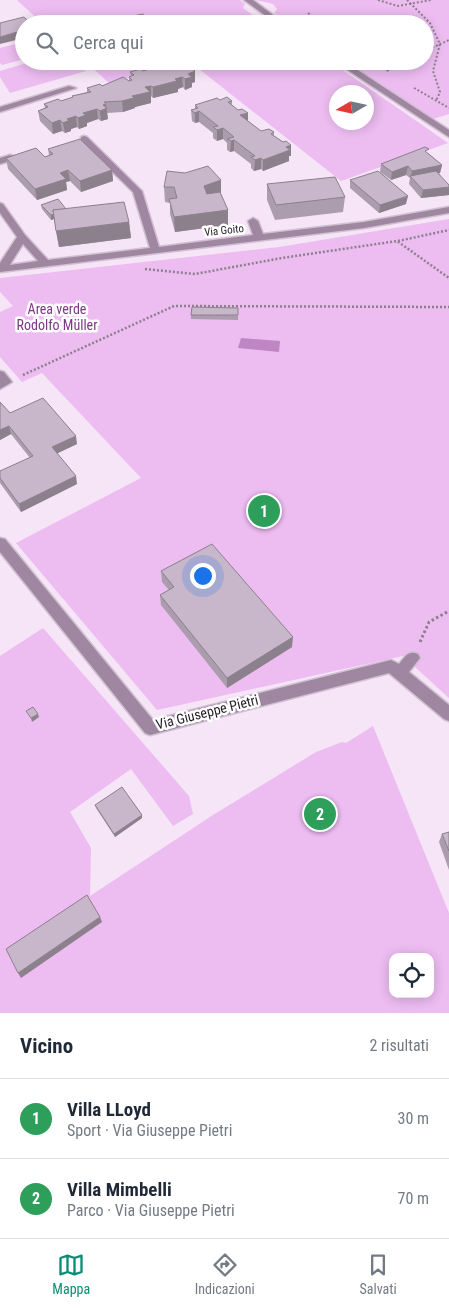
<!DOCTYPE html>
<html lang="it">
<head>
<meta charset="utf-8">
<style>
	body { margin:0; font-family:"Roboto Condensed",sans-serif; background:#f2f2f3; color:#1f2937 }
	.controls { position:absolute; right:15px; bottom:15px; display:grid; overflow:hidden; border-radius:10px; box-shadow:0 2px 12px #0003 }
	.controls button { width:45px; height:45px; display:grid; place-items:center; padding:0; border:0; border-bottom:1px solid #e0e1e3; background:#fff; color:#1f2937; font:25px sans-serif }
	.compass { position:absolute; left:329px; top:85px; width:45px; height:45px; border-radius:50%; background:#fff; box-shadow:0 2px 12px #0003; rotate:261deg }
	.you { position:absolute; left:202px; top:575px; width:18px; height:18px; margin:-12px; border:4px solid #fff; border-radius:50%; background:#1a73e8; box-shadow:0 0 0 8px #1a73e833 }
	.badge { display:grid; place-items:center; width:32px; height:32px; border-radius:50%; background:#0a8d74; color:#fff; font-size:16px; font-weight:700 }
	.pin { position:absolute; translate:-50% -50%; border:2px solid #fff; box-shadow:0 1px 5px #0006 }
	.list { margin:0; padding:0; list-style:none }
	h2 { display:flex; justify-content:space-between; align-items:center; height:65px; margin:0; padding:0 20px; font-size:21px }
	h2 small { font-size:16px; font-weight:400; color:#747a83 }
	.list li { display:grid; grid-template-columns:32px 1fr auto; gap:15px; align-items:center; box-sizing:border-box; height:80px; padding:0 20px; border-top:1px solid #e0e1e3 }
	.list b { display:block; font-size:19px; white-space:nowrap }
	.list p { margin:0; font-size:16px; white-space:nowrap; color:#747a83 }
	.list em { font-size:16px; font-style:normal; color:#747a83 }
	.icon { flex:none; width:28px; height:28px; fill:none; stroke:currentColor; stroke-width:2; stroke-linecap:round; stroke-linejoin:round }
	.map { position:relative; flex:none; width:449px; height:1013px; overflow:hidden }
	.search { position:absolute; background:#fff; box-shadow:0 2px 12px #0003; left:15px; right:15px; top:15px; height:55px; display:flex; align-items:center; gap:12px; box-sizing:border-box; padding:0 18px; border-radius:28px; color:#747a83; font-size:19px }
	.sheet { height:225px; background:#fff }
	nav { display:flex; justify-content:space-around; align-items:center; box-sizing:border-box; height:70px; border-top:1px solid #e0e1e3; background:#fff; font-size:14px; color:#747a83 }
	nav a { display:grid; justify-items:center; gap:2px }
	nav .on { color:#0a8d74 }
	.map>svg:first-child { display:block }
	.green { fill:#edbcf1; fill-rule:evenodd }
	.water { fill:#be86c3 }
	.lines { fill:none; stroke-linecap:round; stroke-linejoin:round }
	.minor-casing { stroke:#d0c0d1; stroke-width:3 }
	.path-far2 { stroke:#8c808c; stroke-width:2; stroke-dasharray:2 2; stroke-linecap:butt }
	.path-far1 { stroke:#8c808c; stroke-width:2.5; stroke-dasharray:2 2; stroke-linecap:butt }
	.path { stroke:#8c808c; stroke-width:3; stroke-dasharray:2.5 2.5; stroke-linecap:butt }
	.minor { fill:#9f86a1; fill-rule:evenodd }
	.wall { fill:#ac9dae }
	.shaded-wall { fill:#8c808d }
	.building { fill:#c8b7ca; stroke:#8c808d }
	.labels { text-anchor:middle; stroke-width:5; stroke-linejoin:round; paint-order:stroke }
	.far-street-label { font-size:11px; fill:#231d23; stroke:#fff }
	.park-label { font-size:14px; fill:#7b3782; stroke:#fff }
	.street-label { font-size:14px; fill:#231d23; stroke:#fff }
</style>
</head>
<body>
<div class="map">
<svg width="449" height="1013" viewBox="0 0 449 1013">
	<rect width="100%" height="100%" fill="#f6e4f7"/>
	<g class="green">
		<path d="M17,0H240L245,4L243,8L254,16H264L275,24H43Z"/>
		<path d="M256,0H449V114L433,119L346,61H425V24H290L274,13L277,9L273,4Z"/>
		<path d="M24,42V59L2,65L0,63V48Z"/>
		<path d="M33,61H76L86,71L10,93L0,77V71Z"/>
		<path d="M85,61H182L110,84Z"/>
		<path d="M189,61H330L448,143L341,181ZM336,92H366V122H336Z"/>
		<path d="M449,219V698L403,656L157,710L16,543L141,478L42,373L22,382L0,357V312L13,306L0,292V278L279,247Z"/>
		<path d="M43,628L189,796L193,814L173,826L131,769L70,812L91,848L90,896L213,815L316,752L342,742L346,743L373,726L449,913V1013H0V656ZM393,957H430V994H393Z"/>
	</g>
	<path class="water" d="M241,338L280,341L279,352L238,348Z"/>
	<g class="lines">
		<g class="minor-casing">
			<g id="minor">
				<path d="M244,0H253L285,24H277Z"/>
				<path d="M334,61H344L449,130V137Z"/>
				<path d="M69,86L76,88L0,112V107Z"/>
				<path d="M84,136L87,137L142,191L159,247L253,235L248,221L253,218L258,221L263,234L364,222L449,207V213L364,228L0,272V263L17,237L0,213V203L3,204L25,235L48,260L150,248L133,192L81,141V137ZM23,244L38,261L10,265L11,263Z"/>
				<path d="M10,155L13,156V160L0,164V158Z"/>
				<path d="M0,371L4,372L12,382L0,389Z"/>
				<path d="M0,538L5,539L153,720L391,660L399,664C405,657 408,650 418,654L420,658L409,672L449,705V721L444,719L389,673L150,735L145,733L0,552Z"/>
			</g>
		</g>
		<g class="path-far2">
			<path d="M378,0L398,6L431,0"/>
			<path d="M407,0L430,23L440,44L433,71L440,92L436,101"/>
			<path d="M308,13L323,24"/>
			<path d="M425,51L449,40"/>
			<path d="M374,61L387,71"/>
			<path d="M387,71L402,61"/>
			<path d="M414,88L449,108"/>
		</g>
		<g class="path-far1">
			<path d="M398,241L449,230"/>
			<path d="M145,269L195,274L282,258L397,241L449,278"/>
			<path d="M23,375L174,306L449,307"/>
		</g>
		<path class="path" d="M420,642L429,622L449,611"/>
		<use href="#minor" class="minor"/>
	</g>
	<g class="wall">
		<path d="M157,64L195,82L192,83V87L185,90L183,87L178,89V92L153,98L151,96V103L135,107V108L123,112L107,113L108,119L101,121L98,119L87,123V126L79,129L77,127L71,129V131L65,133L62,131L53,134L40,121L38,111L45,108L44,104L61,101L72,98V96L87,92V88L129,81V77H131L130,72L143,71L157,67Z"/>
		<path d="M220,100L232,101V105L248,121L261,131L274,132V136L283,142L291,145V156H289V161L263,171L261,169L254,171L251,168V164L234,151L230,152L227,150V143L223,139L217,141L213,138V133L199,122L195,123L192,121L191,110L195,109V105Z"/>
		<path d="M48,149L112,170L113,181L81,192L70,181L66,182L67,190L37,200L8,169L6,158L45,157L49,155Z"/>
		<path d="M428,153L442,165L440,173H439L449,195L421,198L409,184L410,178L406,175L391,180L380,172L381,164Z"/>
		<path d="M221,180V194L228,225L175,232L170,214V203L165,202L164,187Z"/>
		<path d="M350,180L406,204L379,213L350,188Z"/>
		<path d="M267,184L345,197L343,212L275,220L267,200Z"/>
		<path d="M41,205L66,209L129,222L131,238L59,247L54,219L51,220L42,209Z"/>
		<path d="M238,308V320L191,319V315Z"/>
		<path d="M0,402L10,413L77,444L57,453L77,484L21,512L0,483V471L30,458L11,434L0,440Z"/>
		<path d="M161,571L292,647L227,688L161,605L160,595L169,590L162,582Z"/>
		<path d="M95,805L142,818L115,837L96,808Z"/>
		<path d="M449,832V870L439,842L442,834Z"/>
	</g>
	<g class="shaded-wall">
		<path d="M24,30V38L0,44V37Z"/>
		<path d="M195,71V82L192,83V87L185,90V79L188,74Z"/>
		<path d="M182,77L183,87L178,89V92L153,98V87Z"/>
		<path d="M151,86V103L135,107V108L123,112L122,101L132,96L145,87Z"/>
		<path d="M106,104L108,119L101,121L100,111L103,105Z"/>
		<path d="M97,109L98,119L87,123V126L79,129L78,118L83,113Z"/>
		<path d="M199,111V122L195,123V113Z"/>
		<path d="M248,113V123L240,115Z"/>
		<path d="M76,116L77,127L71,129V131L65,133L63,123L67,119Z"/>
		<path d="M60,120L62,131L53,134L52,123Z"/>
		<path d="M223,128V139L217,141V130Z"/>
		<path d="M234,140V151L230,152L231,141Z"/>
		<path d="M291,145V156H289V161L263,171V160L286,147Z"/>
		<path d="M261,158V169L254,171L255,160Z"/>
		<path d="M442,165L440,173L412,178L411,177L412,171Z"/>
		<path d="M408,166L406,175L391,180L392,172Z"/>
		<path d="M68,170L70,181L66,182L67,190L37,200L35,189L60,173Z"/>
		<path d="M112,170L113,181L81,192L80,181Z"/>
		<path d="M221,180V195L204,201V186Z"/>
		<path d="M449,187V195L421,198L423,190Z"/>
		<path d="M408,196L406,204L379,213L380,205Z"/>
		<path d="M67,210L68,214L51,220V215Z"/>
		<path d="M228,210V225L175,232L174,217Z"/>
		<path d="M129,222L131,238L59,247L56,231Z"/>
		<path d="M9,426L11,434L0,440V430Z"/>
		<path d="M76,436L77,444L54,455L52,447Z"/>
		<path d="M76,476L77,484L21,512L19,504Z"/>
		<path d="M293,637L292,647L227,688V678Z"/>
		<path d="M38,714L39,717L32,722L31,718Z"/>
		<path d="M142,815V818L115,837L114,834Z"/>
		<path d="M100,917L102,922L21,978L18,973Z"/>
	</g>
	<g class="building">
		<path d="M143,14L153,24H117L113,20Z"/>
		<path d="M24,17L31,24H24V30L0,37V23Z"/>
		<path d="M166,61L171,64L181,61L195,71L188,74L192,77L185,79L182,77L175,79L177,81L153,87L151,86L145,87L150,92L132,96L134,98L122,101L104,102L106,104L103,105L107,108L100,111L97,109L83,113L86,115L78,118L76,116L67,119L70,120L63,123L60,120L52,123L38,111L48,107L44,104L58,99L61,101L73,97L72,96L91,92L87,88L100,84L102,86L123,77L129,81L132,80L129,77L134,75L130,72L140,69L143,71L159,66L157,64Z"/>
		<path d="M227,97L232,101L228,102L238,110L242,109L248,113L240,115L261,131L269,129L274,132L271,134L283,142L286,141L291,145L286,147L290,150L263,160L261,158L255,160L251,157L255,156L234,140L231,141L227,139L234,137L223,128L217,130L213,127L218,126L199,111L195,113L191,110L198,108L195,105L217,98L220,100Z"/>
		<path d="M80,139L112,170L80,181L68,170L60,173L66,179L35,189L6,158L36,148L45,157L53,154L48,149Z"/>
		<path d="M425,147L429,149L425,151L442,165L412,171L408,166L392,172L381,164Z"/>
		<path d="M208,166L221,180L204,186L207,194L220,192L228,210L174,217L169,199L177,198L174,187H164L167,171L185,173Z"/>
		<path d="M378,171L408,196L380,205L350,180Z"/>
		<path d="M436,171L449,185V187L423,190L410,176Z"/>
		<path d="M335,177L345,197L276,205L267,184Z"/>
		<path d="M58,199L66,209L53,210L54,214L51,215L41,205Z"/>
		<path d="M124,202L129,222L56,231L53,210Z"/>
		<path d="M192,307L238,308V315H191Z"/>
		<path d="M43,398L76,436L52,447L76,476L19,504L0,478V471L33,456L9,426L0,430V402L10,413Z"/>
		<path d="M212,544L293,637L227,678L160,595L174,587L161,571Z"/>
		<path d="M33,707L38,714L31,718L26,711Z"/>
		<path d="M122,787L142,815L114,834L95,805Z"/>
		<path d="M449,832V851L442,834Z"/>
		<path d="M87,895L100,917L18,973L6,949Z"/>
	</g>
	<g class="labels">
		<g class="far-street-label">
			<text transform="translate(224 230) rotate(-6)" y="4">Via Goito</text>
		</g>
		<g class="park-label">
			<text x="57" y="314">Area verde<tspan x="57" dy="16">Rodolfo Müller</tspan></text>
		</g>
		<g class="street-label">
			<text transform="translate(207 712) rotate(-14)" y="5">Via Giuseppe Pietri</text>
		</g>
	</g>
</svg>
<div class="controls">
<button><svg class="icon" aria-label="locate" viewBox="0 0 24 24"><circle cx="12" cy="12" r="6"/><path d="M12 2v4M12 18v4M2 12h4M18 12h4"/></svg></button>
</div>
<svg class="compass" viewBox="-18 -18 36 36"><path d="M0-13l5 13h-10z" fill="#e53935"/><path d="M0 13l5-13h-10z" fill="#747a83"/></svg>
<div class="you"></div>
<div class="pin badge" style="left:264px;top:511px;background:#2e9e5b">1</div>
<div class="pin badge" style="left:320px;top:814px;background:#2e9e5b">2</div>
<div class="search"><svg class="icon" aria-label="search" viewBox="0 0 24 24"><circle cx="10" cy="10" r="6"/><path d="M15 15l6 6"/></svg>Cerca qui</div>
</div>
<section class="sheet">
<h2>Vicino<small>2 risultati</small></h2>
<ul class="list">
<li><span class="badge" style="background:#2e9e5b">1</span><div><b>Villa LLoyd</b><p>Sport · Via Giuseppe Pietri</p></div><em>30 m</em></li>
<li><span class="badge" style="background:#2e9e5b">2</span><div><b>Villa Mimbelli</b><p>Parco · Via Giuseppe Pietri</p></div><em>70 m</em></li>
</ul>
</section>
<nav>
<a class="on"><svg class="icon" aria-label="map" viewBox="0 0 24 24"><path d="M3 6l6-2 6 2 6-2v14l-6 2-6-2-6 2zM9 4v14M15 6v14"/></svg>Mappa</a>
<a><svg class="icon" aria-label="directions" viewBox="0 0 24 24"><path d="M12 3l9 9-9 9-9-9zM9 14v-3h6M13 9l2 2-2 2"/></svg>Indicazioni</a>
<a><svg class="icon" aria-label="saved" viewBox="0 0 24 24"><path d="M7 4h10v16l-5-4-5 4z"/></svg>Salvati</a>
</nav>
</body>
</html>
